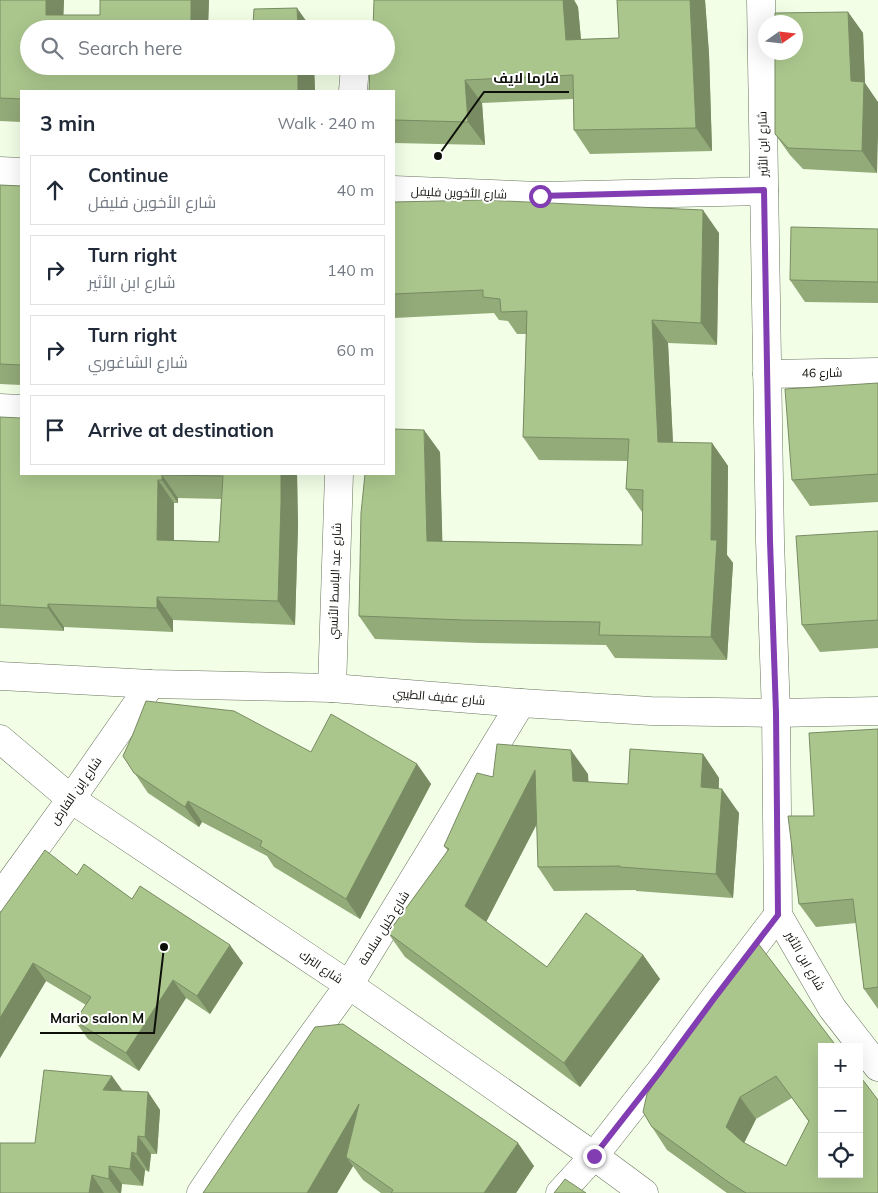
<!DOCTYPE html>
<html lang="en">
<head>
<meta charset="utf-8">
<style>
	body { margin:0; font-family:Mulish,Cairo,sans-serif; background:#f2f2f3; color:#1f2937 }
	.controls { position:absolute; right:15px; bottom:15px; display:grid; overflow:hidden; border-radius:0px; box-shadow:0 5px 20px #0002 }
	.controls button { width:45px; height:45px; display:grid; place-items:center; padding:0; border:0; border-bottom:1px solid #e0e1e3; background:#fff; color:#1f2937; font:25px sans-serif }
	.compass { position:absolute; left:758px; top:15px; width:45px; height:45px; border-radius:50%; background:#fff; box-shadow:0 5px 20px #0002; rotate:76deg }
	.stop { position:absolute; width:15px; height:15px; margin:-11px; border:4px solid #813db1; border-radius:50%; background:#fff }
	.stop.end { background:#813db1; border-color:#fff; box-shadow:0 1px 5px #0008 }
	.list { margin:0; padding:0; list-style:none }
	h2 { display:flex; justify-content:space-between; align-items:center; height:65px; margin:0; padding:0 20px; font-size:21px }
	h2 small { font-size:16px; font-weight:400; color:#747a83 }
	.list li { display:grid; grid-template-columns:32px 1fr auto; gap:15px; align-items:center; box-sizing:border-box; height:70px; margin:0 10px 10px; padding:0 10px; border:1px solid #e0e1e3; border-radius:0px }
	.list b { display:block; font-size:19px; white-space:nowrap }
	.list p { margin:0; font-size:16px; white-space:nowrap; color:#747a83 }
	.list em { font-size:16px; font-style:normal; color:#747a83 }
	.icon { flex:none; width:28px; height:28px; fill:none; stroke:currentColor; stroke-width:2; stroke-linecap:round; stroke-linejoin:round }
	.map { position:relative; flex:none; width:878px; height:1193px; overflow:hidden }
	.search { position:absolute; background:#fff; box-shadow:0 5px 20px #0002; left:20px; top:20px; width:375px; height:55px; display:flex; align-items:center; gap:12px; box-sizing:border-box; padding:0 18px; border-radius:28px; color:#747a83; font-size:19px }
	.panel { position:absolute; background:#fff; box-shadow:0 5px 20px #0002; left:20px; top:90px; width:375px; height:385px; border-radius:0px }
	.map>svg:first-child { display:block }
	.lines { fill:none; stroke-linecap:round; stroke-linejoin:round }
	.minor-casing { stroke:#69735e; stroke-width:29 }
	.tertiary-casing { stroke:#69735e; stroke-width:29 }
	.minor { stroke:#fff; stroke-width:28 }
	.tertiary { stroke:#fff; stroke-width:28 }
	.wall { fill:#93aa79; fill-rule:evenodd }
	.shaded-wall { fill:#788b63 }
	.building { fill:#abc68d; stroke:#788b63; fill-rule:evenodd }
	.route { stroke:#813db1; stroke-width:6 }
	.labels { text-anchor:middle; stroke-width:4; stroke-linejoin:round; paint-order:stroke }
	.street-label { font-size:12px; fill:#0c1008; stroke:#fff }
	.leader { fill:none; stroke:#0c1008; stroke-width:2 }
	.callout-dot { fill:#0c1008; stroke:#fff; stroke-width:2 }
	.callout-label { font-size:14px; text-anchor:middle; font-weight:bold; fill:#0c1008; stroke:#fff; stroke-width:4; stroke-linejoin:round; paint-order:stroke }
</style>
</head>
<body>
<div class="map">
<svg width="878" height="1193" viewBox="0 0 878 1193">
	<rect width="100%" height="100%" fill="#f2fee6"/>
	<g class="lines">
		<g class="minor-casing">
			<g id="minor">
				<path d="M761,0L770,541L776,713L778,915L832,1008L878,1067"/>
				<path d="M353,91L355,66"/>
				<path d="M0,171L21,172"/>
				<path d="M394,190L540,196L764,191"/>
				<path d="M767,374L878,372"/>
				<path d="M0,408L21,409"/>
				<path d="M332,688L339,474"/>
				<path d="M0,897L71,799L151,684"/>
				<path d="M201,1193L248,1124L349,985L521,703"/>
				<path d="M560,1193L594,1156L659,1073L713,1000L778,915"/>
			</g>
		</g>
		<g class="tertiary-casing">
			<g id="tertiary">
				<path d="M0,676L151,684L332,688L521,703L651,711L776,713L878,711"/>
				<path d="M0,739L71,799L349,985L594,1156L644,1193"/>
			</g>
		</g>
		<use href="#minor" class="minor"/>
		<use href="#tertiary" class="tertiary"/>
	</g>
	<g class="wall">
		<path d="M0,0H64L63,15H100V0H209L208,22L312,29L29,66H314L315,91H21V122L0,121Z"/>
		<path d="M374,0H574L578,7L581,39L619,38L617,0H705L709,54L712,151L590,154L574,130L573,99L482,103L485,145L394,143V91Z"/>
		<path d="M848,12L863,33L865,83L877,173L803,169L790,155L775,134Z"/>
		<path d="M0,185L21,186V385L0,384Z"/>
		<path d="M394,202L719,233L717,345L668,343L673,443H712L728,466L727,555L733,563L727,660L615,658L606,645L479,643L375,639L359,616L440,452L442,541L642,545V512L626,489L628,461L539,460L523,437L526,334H517L508,321L499,320L494,313L394,318Z"/>
		<path d="M878,229V303L805,302L790,280Z"/>
		<path d="M878,383V502L810,506L792,480Z"/>
		<path d="M0,417L21,474H297L298,526L295,625L173,620V632L64,627V631L0,628ZM178,498L221,499L219,542L174,540V503H178Z"/>
		<path d="M878,531V648L820,652L802,625Z"/>
		<path d="M878,729V1009L864,989L856,923L816,927L799,904L814,816Z"/>
		<path d="M311,752L417,764L431,784L360,919L274,867L267,856L202,822L199,827L148,793L123,756Z"/>
		<path d="M703,754L719,778V789L739,813L733,898L636,891V890L554,891L538,867L537,824L486,922L547,967L643,955L660,979L580,1087L405,957L388,933L448,851L444,846L493,777L588,774V782L628,784Z"/>
		<path d="M77,875L132,899L243,963L210,1014L186,998L139,1071L88,1039L75,1021L86,1005L46,981L0,1058V913Z"/>
		<path d="M706,1007L878,1100V1193H727L667,1150L652,1127ZM792,1098L809,1122L786,1166L744,1143L756,1119Z"/>
		<path d="M315,1027L534,1166L516,1193H381L363,1180L353,1166L337,1193H203Z"/>
		<path d="M123,1091L148,1092L160,1110L157,1154H151L149,1172L145,1170L143,1186L122,1184L121,1193H0L35,1143Z"/>
	</g>
	<g class="shaded-wall">
		<path d="M46,0H64L63,29L46,15Z"/>
		<path d="M191,0H209L208,29L191,21Z"/>
		<path d="M563,0H574L578,7L583,63L566,40Z"/>
		<path d="M690,0H705L709,54L712,151L696,128Z"/>
		<path d="M297,8L312,29H298Z"/>
		<path d="M848,12L863,33L865,83L878,102V136L877,173L862,151L851,81Z"/>
		<path d="M298,66H314L315,91H298Z"/>
		<path d="M465,80L482,103L485,145L468,122Z"/>
		<path d="M703,210L719,233L717,345L701,323Z"/>
		<path d="M652,320L668,343L674,465L658,442Z"/>
		<path d="M424,430L440,452L443,564L427,541Z"/>
		<path d="M712,443L728,466L727,555L733,563L727,660L711,637V540Z"/>
		<path d="M281,474H297L298,526L295,625L278,601Z"/>
		<path d="M162,475L178,498V503L162,480Z"/>
		<path d="M158,480L174,503V563L157,540Z"/>
		<path d="M157,597L173,620V632L157,608Z"/>
		<path d="M48,604L64,627V631L48,608Z"/>
		<path d="M571,750L588,774L590,805L573,781Z"/>
		<path d="M703,754L719,778L717,811L701,787Z"/>
		<path d="M417,764L431,784L360,919L346,899Z"/>
		<path d="M535,770L552,794L482,930L465,906Z"/>
		<path d="M722,789L739,813L733,898L716,874Z"/>
		<path d="M188,801L202,822L199,827L185,807Z"/>
		<path d="M230,945L243,963L210,1014L197,996Z"/>
		<path d="M643,955L660,979L580,1087L564,1063Z"/>
		<path d="M33,963L46,981L0,1058V1018Z"/>
		<path d="M173,980L186,998L139,1071L126,1053Z"/>
		<path d="M112,1076L125,1094L103,1090Z"/>
		<path d="M148,1092L160,1110L157,1154L145,1137Z"/>
		<path d="M740,1097L756,1119L741,1149L726,1127Z"/>
		<path d="M359,1104L346,1157L353,1166L337,1193H307Z"/>
		<path d="M138,1136L151,1154L149,1172L137,1154Z"/>
		<path d="M518,1143L534,1166L516,1193H484Z"/>
		<path d="M132,1152L145,1170L143,1186L130,1169Z"/>
		<path d="M109,1166L122,1184L121,1193H119L109,1179Z"/>
		<path d="M92,1175L104,1193H89Z"/>
	</g>
	<g class="building">
		<path d="M0,0H46V15H100V0H191V21L224,24H253L254,9L297,8L298,29H29V66H298V91H21V99L0,98Z"/>
		<path d="M374,0H563L566,40L619,38L617,0H690L696,128L574,130L573,75L465,80L468,122L394,120V91H369L370,66H386V29H373Z"/>
		<path d="M848,12L851,81L864,82L862,151L788,148L775,134V52H796V22H775V13Z"/>
		<path d="M0,185L21,186V365L0,364Z"/>
		<path d="M483,200L703,210L701,323L652,320L658,442L712,443L711,540H717L711,637L599,635L600,622L463,620L359,616L361,513L365,474H394V429L424,430L427,541L642,545L643,490L626,489L629,439L523,437L527,311L501,312L500,299L483,297V290L394,294V202Z"/>
		<path d="M791,227L878,229V282L790,280Z"/>
		<path d="M878,383V474L792,480L785,389Z"/>
		<path d="M0,417L21,418V474H281V503L278,601L157,597V608L48,604V608L0,605ZM162,475L223,476L219,542L157,540L158,480H162Z"/>
		<path d="M878,531V620L802,625L796,536Z"/>
		<path d="M146,701L234,711L311,752L331,714L417,764L346,899L260,846L262,841L188,801L185,807L134,773L123,756L133,734Z"/>
		<path d="M878,729V987L864,989L853,899L799,904L788,816H814L809,733Z"/>
		<path d="M497,744L571,750L573,781L628,784L630,749L703,754L701,787L722,789L716,874L620,867V866L538,867L535,770L465,906L547,967L586,913L643,955L564,1063L388,933L449,849L444,846L477,773L493,777Z"/>
		<path d="M45,850L77,875L84,864L132,899L140,886L230,945L197,996L173,980L126,1053L75,1021L91,997L33,963L0,1018V913Z"/>
		<path d="M757,942L837,1047H822V1174H859V1075L878,1100V1193H746L727,1181L652,1127L643,1112L647,1094L706,1007ZM776,1076L809,1121L786,1166L743,1142L726,1127L740,1097Z"/>
		<path d="M343,1024L518,1143L484,1193H391L393,1190L346,1157L359,1104L307,1193H203L315,1027Z"/>
		<path d="M44,1070L112,1076L103,1090L148,1092L145,1137L138,1136L137,1154L132,1152L130,1169L109,1166V1179L92,1175L89,1193H0V1143H35Z"/>
		<path d="M565,1179L586,1193H554Z"/>
	</g>
	<g class="lines">
		<path class="route" d="M540,196L764,190L770,541L776,713L778,915L713,1000L659,1073L594,1156"/>
	</g>
	<g class="labels">
		<g class="street-label">
			<text transform="translate(763 144) rotate(-91)" y="4">شارع ابن الأثير</text>
			<text transform="translate(459 193) rotate(2)" y="4">شارع الأخوين فليفل</text>
			<text transform="translate(822 373) rotate(-1)" y="4">شارع 46</text>
			<text transform="translate(335 581) rotate(-88)" y="4">شارع عبد الباسط الأنسي</text>
			<text transform="translate(439 697) rotate(5)" y="4">شارع عفيف الطيبي</text>
			<text transform="translate(76 791) rotate(-55)" y="4">شارع إبن الفارض</text>
			<text transform="translate(384 928) rotate(-58)" y="4">شارع خليل سلامة</text>
			<text transform="translate(805 961) rotate(60)" y="4">شارع ابن الأثير</text>
			<text transform="translate(321 967) rotate(34)" y="4">شارع الترك</text>
		</g>
	</g>
	<path class="leader" d="M438 156L484 92H569M164 947L154 1033H40"/>
	<g class="callout-dot">
		<circle cx="438" cy="156" r="5"/>
		<circle cx="164" cy="947" r="5"/>
	</g>
	<g class="callout-label">
		<text x="526" y="83">فارما لايف</text>
		<text x="97" y="1023">Mario salon M</text>
	</g>
</svg>
<div class="controls">
<button>+</button>
<button>−</button>
<button><svg class="icon" aria-label="locate" viewBox="0 0 24 24"><circle cx="12" cy="12" r="6"/><path d="M12 2v4M12 18v4M2 12h4M18 12h4"/></svg></button>
</div>
<svg class="compass" viewBox="-18 -18 36 36"><path d="M0-13l5 13h-10z" fill="#e53935"/><path d="M0 13l5-13h-10z" fill="#747a83"/></svg>
<div class="stop" style="left:540px;top:196px"></div>
<div class="stop end" style="left:594px;top:1156px"></div>
<div class="search"><svg class="icon" aria-label="search" viewBox="0 0 24 24"><circle cx="10" cy="10" r="6"/><path d="M15 15l6 6"/></svg>Search here</div>
<section class="panel">
<h2>3 min<small>Walk · 240 m</small></h2>
<ul class="list">
<li><svg class="icon" aria-label="ahead" viewBox="0 0 24 24"><path d="M12 20V5M6 11l6-6 6 6"/></svg><div><b>Continue</b><p>شارع الأخوين فليفل</p></div><em>40 m</em></li>
<li><svg class="icon" aria-label="right" viewBox="0 0 24 24"><path d="M7 20v-9h11M14 6l5 5-5 5"/></svg><div><b>Turn right</b><p>شارع ابن الأثير</p></div><em>140 m</em></li>
<li><svg class="icon" aria-label="right" viewBox="0 0 24 24"><path d="M7 20v-9h11M14 6l5 5-5 5"/></svg><div><b>Turn right</b><p>شارع الشاغوري</p></div><em>60 m</em></li>
<li><svg class="icon" aria-label="arrive" viewBox="0 0 24 24"><path d="M6 21V4h12l-3 4 3 4H6"/></svg><div><b>Arrive at destination</b></div></li>
</ul>
</section>
</div>
</body>
</html>
